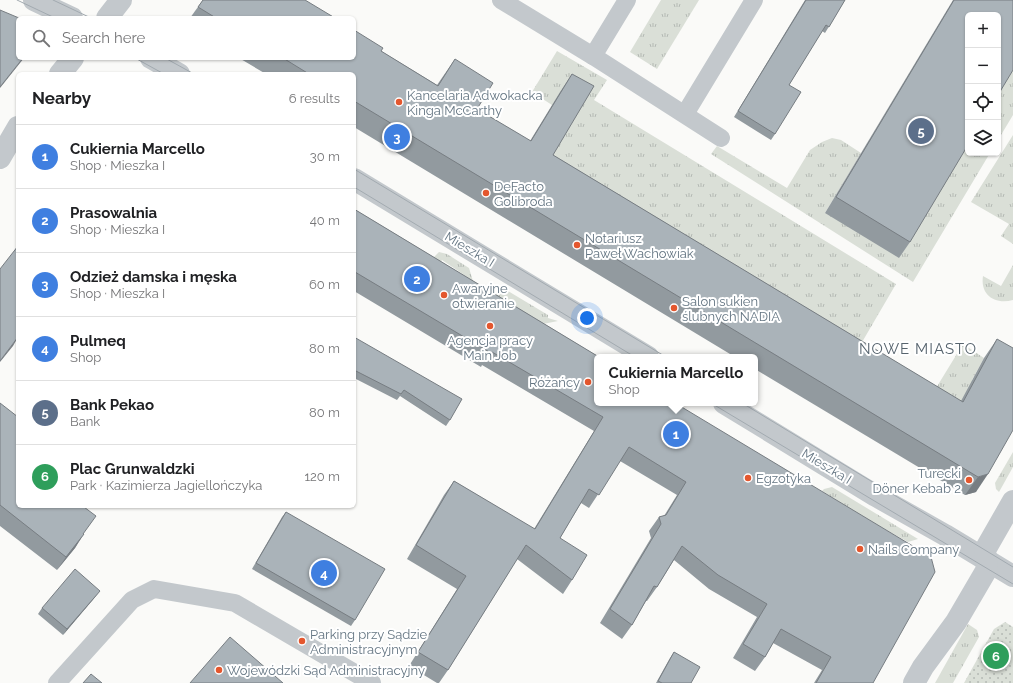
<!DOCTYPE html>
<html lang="en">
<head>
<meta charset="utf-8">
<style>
	body { margin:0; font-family:Raleway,sans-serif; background:#f6f6f6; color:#202124 }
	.controls { position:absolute; right:12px; top:12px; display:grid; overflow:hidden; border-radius:6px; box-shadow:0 1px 3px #0004 }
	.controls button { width:36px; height:36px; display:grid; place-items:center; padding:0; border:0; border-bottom:1px solid #e0e0e0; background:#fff; color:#202124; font:20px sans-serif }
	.you { position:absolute; left:587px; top:318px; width:14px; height:14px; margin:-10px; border:3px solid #fff; border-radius:50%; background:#1a73e8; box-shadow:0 0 0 6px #1a73e833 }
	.badge { display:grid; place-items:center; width:26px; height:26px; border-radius:50%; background:#1a73e8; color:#fff; font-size:13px; font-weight:700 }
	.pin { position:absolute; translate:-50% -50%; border:2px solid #fff; box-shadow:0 1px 4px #0006 }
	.popup { position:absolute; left:594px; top:354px; width:164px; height:52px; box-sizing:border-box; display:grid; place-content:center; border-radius:6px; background:#fff; filter:drop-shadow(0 1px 3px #0005); font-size:13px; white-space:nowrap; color:#757577 }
	.popup b { font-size:15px; color:#202124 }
	.popup::after { content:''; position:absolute; left:50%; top:100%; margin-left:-8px; border:8px solid transparent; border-top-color:#fff }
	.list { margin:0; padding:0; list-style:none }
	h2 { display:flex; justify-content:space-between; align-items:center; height:52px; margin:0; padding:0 16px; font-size:17px }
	h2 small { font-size:13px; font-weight:400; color:#757577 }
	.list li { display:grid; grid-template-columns:26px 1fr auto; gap:12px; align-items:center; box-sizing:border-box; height:64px; padding:0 16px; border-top:1px solid #e0e0e0 }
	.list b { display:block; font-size:15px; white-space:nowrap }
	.list p { margin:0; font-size:13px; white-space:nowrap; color:#757577 }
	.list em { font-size:13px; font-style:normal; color:#757577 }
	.icon { flex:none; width:22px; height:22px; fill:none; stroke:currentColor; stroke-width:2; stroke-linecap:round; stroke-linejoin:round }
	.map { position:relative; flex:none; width:1013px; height:683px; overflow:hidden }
	.search { position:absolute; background:#fff; box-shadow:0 1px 3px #0004; left:16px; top:16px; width:340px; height:44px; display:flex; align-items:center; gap:10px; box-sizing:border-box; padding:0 14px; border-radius:6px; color:#757577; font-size:15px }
	.panel { position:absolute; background:#fff; box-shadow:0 1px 3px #0004; left:16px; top:72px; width:340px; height:436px; border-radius:6px }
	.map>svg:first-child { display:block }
	.grass { fill:url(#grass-tufts) }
	.park { fill:url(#park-dots) }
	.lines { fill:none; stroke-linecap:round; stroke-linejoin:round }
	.service { stroke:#c3c8cc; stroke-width:18 }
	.pedestrian { stroke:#c3c8cc; stroke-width:22 }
	.minor { stroke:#c3c8cc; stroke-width:22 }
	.tram { stroke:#a2aab0; stroke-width:1 }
	.wall { fill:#929a9f }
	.shaded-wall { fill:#777d82 }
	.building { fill:#aab3b9; stroke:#777d82 }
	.poi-dot { fill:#e4572e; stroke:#fff; stroke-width:1.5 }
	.labels { text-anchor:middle; stroke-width:4; stroke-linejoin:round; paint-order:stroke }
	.poi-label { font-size:13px; fill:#657683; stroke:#fff; text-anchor:start }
	.street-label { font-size:13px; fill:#657683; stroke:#fff }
	.quarter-label { font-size:15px; letter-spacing:1px; fill:#57646e; stroke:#fff }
</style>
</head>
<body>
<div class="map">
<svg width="1013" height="683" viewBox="0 0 1013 683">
	<defs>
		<pattern id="grass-tufts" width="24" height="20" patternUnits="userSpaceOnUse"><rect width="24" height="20" fill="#dadfd7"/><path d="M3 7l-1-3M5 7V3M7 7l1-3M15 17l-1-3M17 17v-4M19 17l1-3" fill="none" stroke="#b4b9b4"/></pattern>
		<pattern id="park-dots" width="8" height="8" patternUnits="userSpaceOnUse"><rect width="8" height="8" fill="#dadfd7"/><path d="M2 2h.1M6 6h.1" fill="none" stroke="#b4b9b4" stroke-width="1.8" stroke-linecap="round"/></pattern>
	</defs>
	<rect width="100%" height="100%" fill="#fafaf8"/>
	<g class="grass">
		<path d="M661,0H699L657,69L630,52Z"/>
		<path d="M557,51L607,80L594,100L896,284L851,361L540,173L552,105L532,92Z"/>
		<path d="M1013,68V115L998,140V93Z"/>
		<path d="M1013,135V244L1001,236L1009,224L971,202Z"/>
		<path d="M832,138L841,140L861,153L825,213L968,143V153H990L913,282L711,154L717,146L787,188L810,150L822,142Z"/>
		<path d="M439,252L447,254L469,268L473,281L442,260L438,266L430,261Z"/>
		<path d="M1013,265V300C995,305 980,295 983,276L1001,286Z"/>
		<path d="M508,291L548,315V318L558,321L543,324L494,294Z"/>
		<path d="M963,344L984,358L972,380L971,412L925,406Z"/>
		<path d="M1013,452V467L999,492L996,489L995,483Z"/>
		<path d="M832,487L918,539L908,542L870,521L822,491L824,489Z"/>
		<path d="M968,624L977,630L979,637L953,683H935Z"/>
	</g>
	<path class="park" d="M1005,622L1013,627V683H964L994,629Z"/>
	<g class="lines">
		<g class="service">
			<path d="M501,0L593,56L721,138"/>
			<path d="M593,56L627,0"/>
			<path d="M685,114L754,0"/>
			<path d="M57,683L132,600L154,589L235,603L372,683"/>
		</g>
		<path class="pedestrian" d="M34,0L72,18"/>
		<g class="minor">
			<path d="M107,18L121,0"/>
			<path d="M151,58L179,74"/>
			<path d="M60,74L73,58"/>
			<path d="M0,158L18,127"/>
			<path d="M354,179L648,357"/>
			<path d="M724,403L876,496L945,535L1013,576"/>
			<path d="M914,683L923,667L956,622L987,569L985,550L1013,501"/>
		</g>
		<g class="tram">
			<path d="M17,0L55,18"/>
			<path d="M53,0L91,18"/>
			<path d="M135,58L164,74"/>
			<path d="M165,58L194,74"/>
			<path d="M354,169L666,357"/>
			<path d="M354,187L635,357"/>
			<path d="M711,403L1013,584"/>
			<path d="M742,403L1013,567"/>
		</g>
	</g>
	<g class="wall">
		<path d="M203,0L335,18H190Z"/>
		<path d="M805,0H845L825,33L822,31L789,85L775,134L771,140L734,117Z"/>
		<path d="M953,0H1013L910,242L899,258L825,213Z"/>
		<path d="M381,51L437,85L455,59L477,109L530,141L560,92L572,74L553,155L961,401L984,358L997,339L976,492L965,495L755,369V357H735L354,127V74H266L239,58H354Z"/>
		<path d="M354,209L675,403L873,683H814L822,670L773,643L765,657L755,671L733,658L757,617L709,589L674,560L657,587L647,601H646L632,625L622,639L600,623L651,538L649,531L659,517L664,516L677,495L620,461L589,508L581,503L560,538L572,580L563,594L517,559L448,670L439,683H437L409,666L457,589L407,559L444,495L454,481L534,529L594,431L482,365L481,367L354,291Z"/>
		<path d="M354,337L450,420L446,426L400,396L397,400L354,378Z"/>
		<path d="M0,403L18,506L84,507L83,534L75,548L57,570L0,526Z"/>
		<path d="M286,512L355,620L351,626L252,569L282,517Z"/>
		<path d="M96,596L63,635L38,614L42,608Z"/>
		<path d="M674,652L691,683H656L670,658Z"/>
	</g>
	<g class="shaded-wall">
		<path d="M23,58H24L0,88V87Z"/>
		<path d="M18,337L13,346L0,362V361Z"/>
		<path d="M988,474L976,492L965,495L978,477Z"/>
		<path d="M84,534L75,548L57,570L66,557Z"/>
		<path d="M100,591L96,596L63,635L67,629Z"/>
	</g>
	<g class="building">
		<path d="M203,0H305L335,18H216L198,7Z"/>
		<path d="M806,0H845L829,27L826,25L789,85L801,92L775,134L738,111Z"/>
		<path d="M954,0H1013V70L998,95V15H968V145L910,242L836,197Z"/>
		<path d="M0,10L19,18H18V58H23L0,87Z"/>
		<path d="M354,30L383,48L381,51L438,86L455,59L493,83L477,109L531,141L572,74L594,86L553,155L963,402L997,339L1013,348V430L988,474L978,477L354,101V74H309L283,58H354Z"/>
		<path d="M354,209L599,357H597V403H675L931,557L935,572L873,683H816L831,657L781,629L765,657L743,644L767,604L718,575L682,546L657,587L654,586L632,625L610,609L661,524L659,517L666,515L686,482L629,447L599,495L589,489L560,538L587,555L572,580L526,545L448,670L418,652L466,576L416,545L454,481L535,529L603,417L492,352L491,353L355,272L354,274Z"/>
		<path d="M18,246V337L0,361V269Z"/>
		<path d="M354,337L462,399L450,420L404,390L401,394L354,370Z"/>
		<path d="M0,403L18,417V506H84V507L96,516L83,534H84L66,557L0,505Z"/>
		<path d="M286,512L385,569L355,620L256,563Z"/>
		<path d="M75,569L100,591L67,629L42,608Z"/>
		<path d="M230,637L283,683H190Z"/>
		<path d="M674,652L700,667L691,683H662L658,681Z"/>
		<path d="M91,674L102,683H83Z"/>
	</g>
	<g class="poi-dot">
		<circle cx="399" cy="102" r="4"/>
		<circle cx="486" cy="193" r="4"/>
		<circle cx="577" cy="245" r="4"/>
		<circle cx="444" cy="295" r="4"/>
		<circle cx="674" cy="308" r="4"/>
		<circle cx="490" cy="326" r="4"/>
		<circle cx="588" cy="382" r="4"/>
		<circle cx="748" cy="478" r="4"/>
		<circle cx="969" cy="480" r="4"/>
		<circle cx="860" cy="549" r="4"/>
		<circle cx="302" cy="641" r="4"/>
		<circle cx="219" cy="670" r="4"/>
	</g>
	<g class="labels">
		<g class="poi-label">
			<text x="407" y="100">Kancelaria Adwokacka<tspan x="407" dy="15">Kinga McCarthy</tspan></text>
			<text x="494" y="191">DeFacto<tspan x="494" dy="15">Golibroda</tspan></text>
			<text x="585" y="243">Notariusz<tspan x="585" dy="15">Paweł Wachowiak</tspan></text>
			<text x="452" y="293">Awaryjne<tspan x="452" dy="15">otwieranie</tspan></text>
			<text x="682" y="306">Salon sukien<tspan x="682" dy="15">ślubnych NADIA</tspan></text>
			<text x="490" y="345" text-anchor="middle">Agencja pracy<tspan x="490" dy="15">Main Job</tspan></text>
			<text x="580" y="387" text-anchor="end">Różańcy</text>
			<text x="961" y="478" text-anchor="end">Turecki<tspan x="961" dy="15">Döner Kebab 2</tspan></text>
			<text x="756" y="483">Egzotyka</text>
			<text x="868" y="554">Nails Company</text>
			<text x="310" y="639">Parking przy Sądzie<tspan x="310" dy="15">Administracyjnym</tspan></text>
			<text x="227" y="675">Wojewódzki Sąd Administracyjny</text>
		</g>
		<g class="street-label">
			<text transform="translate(470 249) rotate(31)" y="5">Mieszka I</text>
			<text transform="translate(827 466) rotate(31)" y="5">Mieszka I</text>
		</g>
		<g class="quarter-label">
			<text x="918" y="354">NOWE MIASTO</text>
		</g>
	</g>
</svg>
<div class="controls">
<button>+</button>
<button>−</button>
<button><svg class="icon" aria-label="locate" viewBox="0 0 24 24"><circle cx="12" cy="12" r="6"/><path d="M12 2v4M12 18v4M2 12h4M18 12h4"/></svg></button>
<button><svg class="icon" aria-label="layers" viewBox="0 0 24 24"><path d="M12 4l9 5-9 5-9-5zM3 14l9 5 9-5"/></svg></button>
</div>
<div class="you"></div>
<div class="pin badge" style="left:676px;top:434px;background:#3f7fe0">1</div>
<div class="popup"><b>Cukiernia Marcello</b>Shop</div>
<div class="pin badge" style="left:417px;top:279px;background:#3f7fe0">2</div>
<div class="pin badge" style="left:397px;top:137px;background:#3f7fe0">3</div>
<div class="pin badge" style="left:324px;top:573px;background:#3f7fe0">4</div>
<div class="pin badge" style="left:921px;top:131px;background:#5c6f8a">5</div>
<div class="pin badge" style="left:996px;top:656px;background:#2e9e5b">6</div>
<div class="search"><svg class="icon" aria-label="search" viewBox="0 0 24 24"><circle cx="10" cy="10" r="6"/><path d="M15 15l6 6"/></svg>Search here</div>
<section class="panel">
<h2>Nearby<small>6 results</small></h2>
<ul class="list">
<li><span class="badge" style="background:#3f7fe0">1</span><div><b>Cukiernia Marcello</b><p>Shop · Mieszka I</p></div><em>30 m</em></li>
<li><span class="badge" style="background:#3f7fe0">2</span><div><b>Prasowalnia</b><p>Shop · Mieszka I</p></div><em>40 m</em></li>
<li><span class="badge" style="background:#3f7fe0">3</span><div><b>Odzież damska i męska</b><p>Shop · Mieszka I</p></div><em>60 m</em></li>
<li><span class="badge" style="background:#3f7fe0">4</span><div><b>Pulmeq</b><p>Shop</p></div><em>80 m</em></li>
<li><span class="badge" style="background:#5c6f8a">5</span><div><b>Bank Pekao</b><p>Bank</p></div><em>80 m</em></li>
<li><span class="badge" style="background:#2e9e5b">6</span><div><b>Plac Grunwaldzki</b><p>Park · Kazimierza Jagiellończyka</p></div><em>120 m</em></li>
</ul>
</section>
</div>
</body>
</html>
